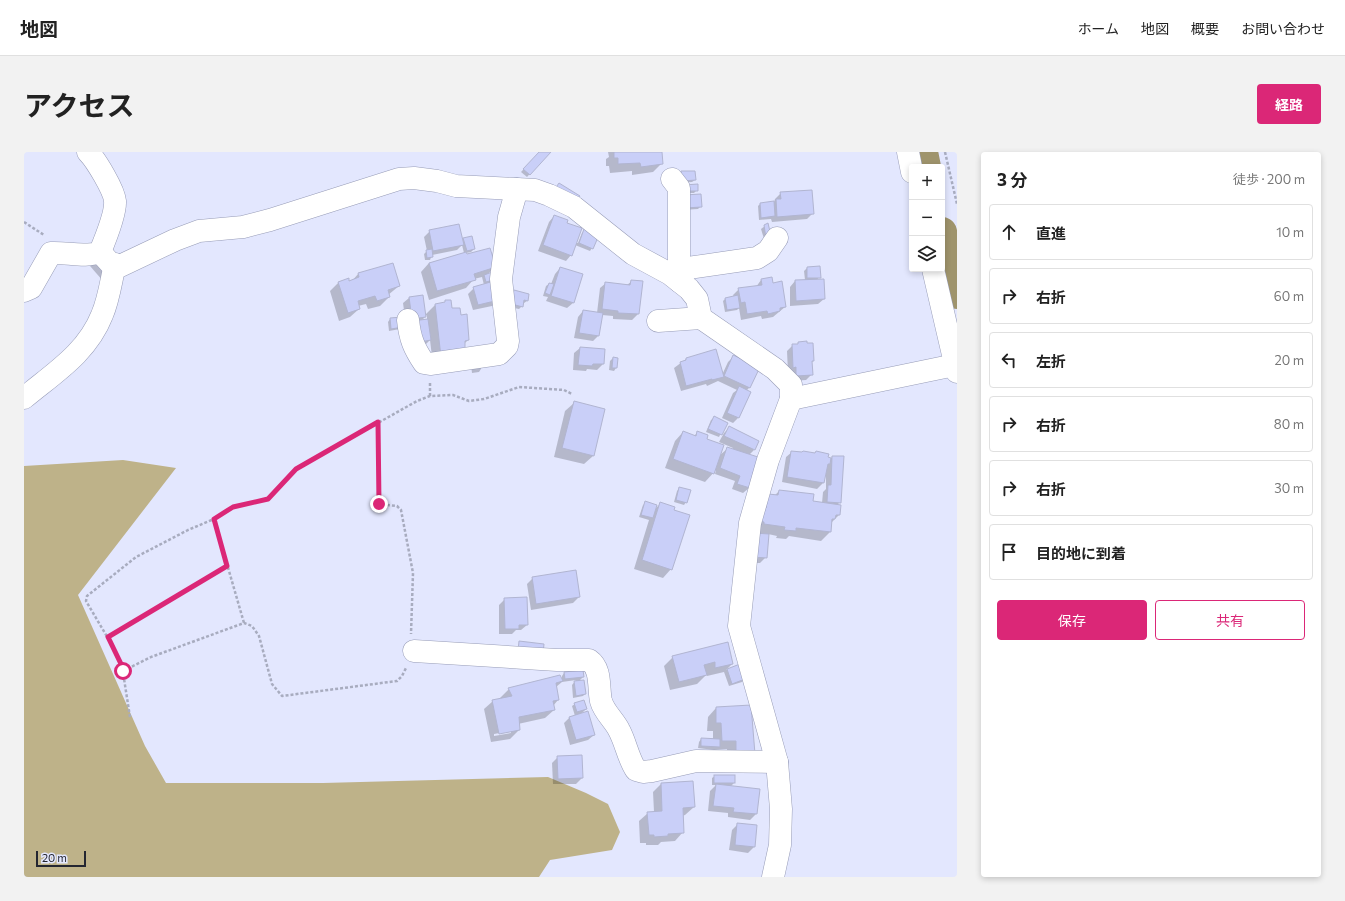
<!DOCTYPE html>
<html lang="ja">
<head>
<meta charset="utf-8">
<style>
	body { margin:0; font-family:Commissioner,"Noto Sans JP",sans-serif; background:#f2f2f2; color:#222 }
	.controls { position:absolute; right:12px; top:12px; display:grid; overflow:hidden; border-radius:4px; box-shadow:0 2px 6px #0003 }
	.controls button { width:36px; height:36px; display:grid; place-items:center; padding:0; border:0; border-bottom:1px solid #e0e0e0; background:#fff; color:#222; font:20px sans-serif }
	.scale { position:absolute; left:12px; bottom:10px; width:50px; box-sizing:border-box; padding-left:4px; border:2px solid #242631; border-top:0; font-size:11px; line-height:14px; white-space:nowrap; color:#242631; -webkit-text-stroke:3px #e3e7fe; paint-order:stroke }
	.stop { position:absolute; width:12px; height:12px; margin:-9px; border:3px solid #db2777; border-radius:50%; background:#fff }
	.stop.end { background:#db2777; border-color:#fff; box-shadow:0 1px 4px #0008 }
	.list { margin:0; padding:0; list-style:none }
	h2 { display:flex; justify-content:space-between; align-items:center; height:52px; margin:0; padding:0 16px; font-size:17px }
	h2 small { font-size:13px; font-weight:400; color:#767676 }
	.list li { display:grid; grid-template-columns:26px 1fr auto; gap:12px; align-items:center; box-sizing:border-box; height:56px; margin:0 8px 8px; padding:0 8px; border:1px solid #e0e0e0; border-radius:4px }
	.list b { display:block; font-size:15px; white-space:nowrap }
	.list em { font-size:13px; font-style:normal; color:#767676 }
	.actions { display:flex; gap:8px; padding:12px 16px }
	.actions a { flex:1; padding:9px 0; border:1px solid #db2777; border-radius:4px; text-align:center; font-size:14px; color:#db2777 }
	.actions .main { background:#db2777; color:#fff }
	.icon { flex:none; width:22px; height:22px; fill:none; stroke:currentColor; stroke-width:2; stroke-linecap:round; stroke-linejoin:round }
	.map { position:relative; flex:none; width:933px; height:725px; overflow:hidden; border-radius:4px }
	header { display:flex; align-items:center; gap:24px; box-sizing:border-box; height:56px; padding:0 20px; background:#fff; border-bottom:1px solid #e0e0e0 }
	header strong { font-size:19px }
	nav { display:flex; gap:22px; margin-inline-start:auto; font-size:14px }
	.intro { display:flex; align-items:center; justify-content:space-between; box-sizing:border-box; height:96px; padding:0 24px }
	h1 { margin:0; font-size:28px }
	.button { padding:10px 18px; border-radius:4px; background:#db2777; color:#fff; font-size:14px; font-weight:700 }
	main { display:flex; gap:24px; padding:0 24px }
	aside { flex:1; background:#fff; border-radius:4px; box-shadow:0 2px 6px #0003 }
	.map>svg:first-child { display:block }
	.forest { fill:#beb289 }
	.shadow { fill:#0003; fill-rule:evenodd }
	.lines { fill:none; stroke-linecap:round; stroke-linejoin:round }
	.river { stroke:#9f946c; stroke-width:30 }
	.building { fill:#c9cff8; stroke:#b1b5d1 }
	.minor-casing { stroke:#979cb7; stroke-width:23 }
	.path { stroke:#a8acbf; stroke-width:2.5; stroke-dasharray:3 2; stroke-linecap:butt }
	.minor { stroke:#fff; stroke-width:22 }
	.route { stroke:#db2777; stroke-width:5 }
</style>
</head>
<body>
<header>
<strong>地図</strong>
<nav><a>ホーム</a><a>地図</a><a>概要</a><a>お問い合わせ</a></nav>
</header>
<div class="intro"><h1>アクセス</h1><a class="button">経路</a></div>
<main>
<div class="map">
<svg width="933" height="725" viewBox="0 0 933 725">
	<rect width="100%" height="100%" fill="#e3e7fe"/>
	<path class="forest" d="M99,308L152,316L54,443L121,594L142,631H299L524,625L562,641L584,652L596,680L588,698L526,708L515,725H0V314Z"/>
	<g class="shadow">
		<path d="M516,0H526L503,25L497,20Z"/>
		<path d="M584,0H637L638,11L629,20L608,23V19L586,21L585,14H582V7L585,5Z"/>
		<path d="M655,23L671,28L668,30L656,31Z"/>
		<path d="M673,33V38L670,41H658Z"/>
		<path d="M757,41L789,61L783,67L748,70L747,67L735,68L734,54L736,52L750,50L751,47Z"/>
		<path d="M658,46L677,54L674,57L659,58Z"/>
		<path d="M530,64L541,72L552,91H554L558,81L560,78L568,96L566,99L551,93L547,103L542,109L514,99L525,70Z"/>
		<path d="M744,72L746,83L740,87L737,77Z"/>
		<path d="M406,79L438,89L440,87L450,97L447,100L442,101L443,104L471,115L463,123L470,121L474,148L468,154L449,158L444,142L450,136L460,133L458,125L450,127L442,136L405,148L397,120L405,111L440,101L438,93L433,98L408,103L406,108H401L400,102L403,99L400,85Z"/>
		<path d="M72,109L84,124L79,129L66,114Z"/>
		<path d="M795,115V125L793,128L800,147L794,152L766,154V135L771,129L781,128L780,119L783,116Z"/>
		<path d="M536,116L549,151L543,156L522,149L524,145L519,144L522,134L525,132H527L531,122Z"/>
		<path d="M334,122L375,134L364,143L365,145L356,154L344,157L342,152L334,154L335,157L326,165L315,169L306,139L315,130L328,129Z"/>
		<path d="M737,128L748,132L761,155L749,165L738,167L737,164L717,168L715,156L713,158L701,160L699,149L701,147L710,145L709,143L715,137L732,135Z"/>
		<path d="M608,129L618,130L614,162L608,168L589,167V164L578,163L574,184L569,189L550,186L554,165L559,159L573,161L576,136L582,131L603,133Z"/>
		<path d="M490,140L503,149L500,151H499L498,154L495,157L485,155L487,142Z"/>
		<path d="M385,146L401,163L411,153L419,152L422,149L427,158L436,164L444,188L440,192L409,213L406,188L400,194L382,173L379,151ZM403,163V168L397,169Z"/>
		<path d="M366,167L376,177L365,179L364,170Z"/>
		<path d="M775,191L789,209L787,211L788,222L782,228L767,229L764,221L763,199L769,193H772Z"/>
		<path d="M556,196L580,198L579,212L573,218L563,217L562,219L549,218L550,201Z"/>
		<path d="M710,204L726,235L722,239L714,266L709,271L698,266L709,241L713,238L694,229L683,234L682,232L657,239L650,216L662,207L698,223L704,210Z"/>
		<path d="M589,206L592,216L590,219L585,218L586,209Z"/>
		<path d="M457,210V217L455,220L448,221L447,213Z"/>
		<path d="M550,251L569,304L560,312L530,305L541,259Z"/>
		<path d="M690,266L702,271L695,285L682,280L687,268Z"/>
		<path d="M705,276L730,298L725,303V336L719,341L708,337L711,329L691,322L692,318L681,330L641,316L651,289L659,280L670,284L674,280L695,304L704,296L708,298L709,296L695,290L700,281Z"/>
		<path d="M768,300L790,302L792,300L803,306H807L808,305L816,350L813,353L815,363L807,371L806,380L797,389L765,384L762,387L752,386L753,384L744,382L742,405L736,411H724L730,365L755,339L788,350L798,351L799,340L802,337V322H801L799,331L793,337L758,330L762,305Z"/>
		<path d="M656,336L662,350L660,353L650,350L653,339Z"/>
		<path d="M622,351L631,357L637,351L647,417L639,426L610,417L625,368L615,365L619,353Z"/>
		<path d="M509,426L555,445L549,451L507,458L503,432Z"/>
		<path d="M481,447L503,473L497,478H492L488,482H475V453Z"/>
		<path d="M649,505L708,512L702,518L715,513L720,527L718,530L705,534L700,520L683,524V522L673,532L646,538L640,514Z"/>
		<path d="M558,519L559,525L554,530L561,542L559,544L549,546L548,533L552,528L538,530V524L540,521Z"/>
		<path d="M535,524L538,530L532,535L534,548L529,554L530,558L521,566L494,572L495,578L486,587L467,590L460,557L469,549L477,547L476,546L485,537ZM487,579V581L470,584V582Z"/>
		<path d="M551,552L562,557L557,562L570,583L564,588L546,593L540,571L546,565L551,564L548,554Z"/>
		<path d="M692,556L730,602L704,611L703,597L690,598L674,596L675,590L677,587L689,588V579H683L684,565Z"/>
		<path d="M534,605L558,626L552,632H529L528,611Z"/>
		<path d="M691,624L710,631L706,635L735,638L732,662L726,668L704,665V661L684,659L686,639L692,633H688V626Z"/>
		<path d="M637,632L670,655L661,663L658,664L659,680L651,689L637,690L634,693H622V691H616L615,669L624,661L630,660L629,640Z"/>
		<path d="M714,672L730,695L724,701L705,698L708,678Z"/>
	</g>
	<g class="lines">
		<g class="river">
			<path d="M899,0L902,15"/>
			<path d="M918,80L933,142"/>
		</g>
	</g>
	<g class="building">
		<path d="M515,0H527L506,23L499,17Z"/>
		<path d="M590,0H638L639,12L617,15L616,11L594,12V6H590Z"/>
		<path d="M657,19H671L672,28L658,29Z"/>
		<path d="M535,31L556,44L551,51L530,38Z"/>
		<path d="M674,32V39H660V33Z"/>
		<path d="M788,38L790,62L753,65L752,47H757L756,40Z"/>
		<path d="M677,42L678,55L661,56L660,43Z"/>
		<path d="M750,49L751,64L737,66L736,51Z"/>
		<path d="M530,63L544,68L543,71L558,76L548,104L519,93Z"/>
		<path d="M744,71L747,84L742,86L740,73Z"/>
		<path d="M435,72L440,93L409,99L405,78Z"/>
		<path d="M560,77L575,83L569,97L555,91Z"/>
		<path d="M448,84L451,97L443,99L439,86Z"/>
		<path d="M466,96L472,115L450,122L452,128L413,139L405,111L442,100L443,102Z"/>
		<path d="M408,97L409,105L403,106L402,98Z"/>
		<path d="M369,111L376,134L364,138L366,145L353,149L351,144L334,149L336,157L324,161L314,130L325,126V129L335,125L334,121Z"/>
		<path d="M796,114L797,126H783V115Z"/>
		<path d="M536,115L559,122L550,151L527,144Z"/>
		<path d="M471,119L473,127L462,130L460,123Z"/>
		<path d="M748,125L749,131L758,129L762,155L756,156V159L744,162L743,159L723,162L721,150L717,151L714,136L738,133L737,127Z"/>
		<path d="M800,127L801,147L772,149L771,128Z"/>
		<path d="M607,128L619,129L615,162L594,161V159L578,157L581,130L606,133Z"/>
		<path d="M470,129L475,148L454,153L449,135Z"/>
		<path d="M525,131L530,132L526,143L521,141Z"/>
		<path d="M490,138L505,142L504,149L500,148L499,155L487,152Z"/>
		<path d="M399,143L402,165L388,167L385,145Z"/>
		<path d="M714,143L716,156L703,158L701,146Z"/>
		<path d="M421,148H427L428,156H436L437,163L443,162L445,188L441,189V202L417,205L411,152L421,150Z"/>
		<path d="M559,158L579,161L575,184L555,181Z"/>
		<path d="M378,165L379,175L367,177L366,166Z"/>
		<path d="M404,167L407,188L391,191L388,169Z"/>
		<path d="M783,189V191H789L790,209H788L789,223L772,224V215L769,216L768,192H774V190Z"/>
		<path d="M556,195L581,197L580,212H569L568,214L554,213Z"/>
		<path d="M692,197L700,225L688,228V227L662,234L656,210L662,208V206Z"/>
		<path d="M709,203L736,215L726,236L700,224Z"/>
		<path d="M589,205L594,206L593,216H588Z"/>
		<path d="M715,234L727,240L715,266L703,261Z"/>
		<path d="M550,249L581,257L570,304L538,296Z"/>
		<path d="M690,264L704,271L698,283L684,277Z"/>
		<path d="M705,274L735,289L731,298L700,284Z"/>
		<path d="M659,279L672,284L673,279L684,283L683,287L700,293L690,322L649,307Z"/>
		<path d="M703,295L737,306L726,336L713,332L716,324L696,316Z"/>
		<path d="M767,299L778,300L779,299L791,301L792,299L805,302L804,305L807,306L806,312H804L800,331L763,325Z"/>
		<path d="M808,304H820L817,351L803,350L804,333H807Z"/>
		<path d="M655,335L667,338L663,351L652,348Z"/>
		<path d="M755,338L790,342L789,349L817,353L816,363H812L811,367H808L807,380L772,376V379L760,378L761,375L740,372V370L734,369L738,356H742L744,342L754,343Z"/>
		<path d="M621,349L633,353L629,366L617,363Z"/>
		<path d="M636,350L651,355L650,358L666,363L648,418L618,408Z"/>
		<path d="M730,381L745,382L743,406L729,405Z"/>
		<path d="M552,418L556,445L512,452L508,425Z"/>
		<path d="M503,445L504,473H495V477H481L480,446Z"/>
		<path d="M495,489L520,492L519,502L494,499Z"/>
		<path d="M704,490L709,512L691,516V510L680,513L683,523L655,530L648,504Z"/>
		<path d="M716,512L721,527L708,532L703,517Z"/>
		<path d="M559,518L560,525L541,527L540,520Z"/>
		<path d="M536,523L539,529L532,531L535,548L529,549L531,558L495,565L496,578L475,582L468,548L488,544L484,536Z"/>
		<path d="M560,528L562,542L552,544L550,529Z"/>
		<path d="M560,548L563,557L553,560L550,551Z"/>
		<path d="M727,553L731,602L712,603V589H698L697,571H692V555Z"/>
		<path d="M564,559L571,583L552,588L545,565Z"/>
		<path d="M677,586L696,587V595L677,594Z"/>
		<path d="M558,603L559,626L534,627L533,604Z"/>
		<rect x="690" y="623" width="21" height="8"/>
		<path d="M669,629L671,655L659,656L660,681L644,682V684L630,685V683H625L623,660L638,659L637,631Z"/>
		<path d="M692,632L736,637L733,662L709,660L710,656L689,654Z"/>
		<path d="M713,671L733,673L731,695L711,693Z"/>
	</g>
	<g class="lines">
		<g class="minor-casing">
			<g id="minor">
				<path d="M884,0L888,20"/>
				<path d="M648,27L655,36V129L664,116L733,106L744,99L753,86"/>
				<path d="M76,100L86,111L96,114L151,88L175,79L219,75L246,68L375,27L390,26L413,29L432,34L511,38L525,43L550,55L609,102L646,122L665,137L673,147L677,166L751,217L767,233V247L744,308L726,371L715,474L753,610L757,657L756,693L749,725"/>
				<path d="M909,117L933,220"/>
				<path d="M0,139L7,136L27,101C43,100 62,106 76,100C81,88 92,61 91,49C90,38 72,8 64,0"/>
				<path d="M384,168C386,187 390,196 400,211L406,212L475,202L483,194L484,189L477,127L485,65L493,37"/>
				<path d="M634,169L677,166"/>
				<path d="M0,246C30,221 63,201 78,163C85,147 87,129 91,112"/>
				<path d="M767,247L931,213"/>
				<path d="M390,499L533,508H565C578,517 574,536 577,549C580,560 590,568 595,578C602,591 604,606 612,618L619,620L628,619L672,609L753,610"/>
			</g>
		</g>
		<g class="path">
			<path d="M921,0L933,52"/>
			<path d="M0,70L20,83"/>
			<path d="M406,244V231"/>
			<path d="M354,270L355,352L373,354L377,358L389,421L387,482"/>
			<path d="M190,367L220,471"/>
			<path d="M84,485L203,414"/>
			<path d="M99,519L127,505L220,471L228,474L235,484L248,532L258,544L373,529L378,524L382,516"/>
			<path d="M106,565L98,514L85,488L62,449L63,444L112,405L164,378L190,367L209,355L244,347L272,317L393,249L406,244L429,243L445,249L460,247L495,235L540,238L548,242"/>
		</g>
		<use href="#minor" class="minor"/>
	</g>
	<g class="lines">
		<path class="route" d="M99,519L98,514L84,485L203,414L190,367L209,355L244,347L272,317L354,270L355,352"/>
	</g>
</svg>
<div class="controls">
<button>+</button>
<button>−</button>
<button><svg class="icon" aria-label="layers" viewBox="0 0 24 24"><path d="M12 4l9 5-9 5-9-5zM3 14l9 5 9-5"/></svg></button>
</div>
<div class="scale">20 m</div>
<div class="stop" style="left:99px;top:519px"></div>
<div class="stop end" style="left:355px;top:352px"></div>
</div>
<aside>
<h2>3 分<small>徒歩 · 200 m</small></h2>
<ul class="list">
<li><svg class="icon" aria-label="ahead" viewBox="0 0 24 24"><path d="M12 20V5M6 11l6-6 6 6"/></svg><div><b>直進</b></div><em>10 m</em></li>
<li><svg class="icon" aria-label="right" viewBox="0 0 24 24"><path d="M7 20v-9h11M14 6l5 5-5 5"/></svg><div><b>右折</b></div><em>60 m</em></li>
<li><svg class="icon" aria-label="left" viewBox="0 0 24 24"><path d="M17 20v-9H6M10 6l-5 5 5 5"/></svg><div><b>左折</b></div><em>20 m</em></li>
<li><svg class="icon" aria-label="right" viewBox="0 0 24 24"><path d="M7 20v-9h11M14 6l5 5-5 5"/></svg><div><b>右折</b></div><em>80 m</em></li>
<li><svg class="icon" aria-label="right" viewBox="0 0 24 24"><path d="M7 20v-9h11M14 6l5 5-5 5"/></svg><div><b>右折</b></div><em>30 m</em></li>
<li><svg class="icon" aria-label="arrive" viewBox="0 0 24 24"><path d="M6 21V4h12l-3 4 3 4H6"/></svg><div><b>目的地に到着</b></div></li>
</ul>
<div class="actions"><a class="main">保存</a><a>共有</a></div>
</aside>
</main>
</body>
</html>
